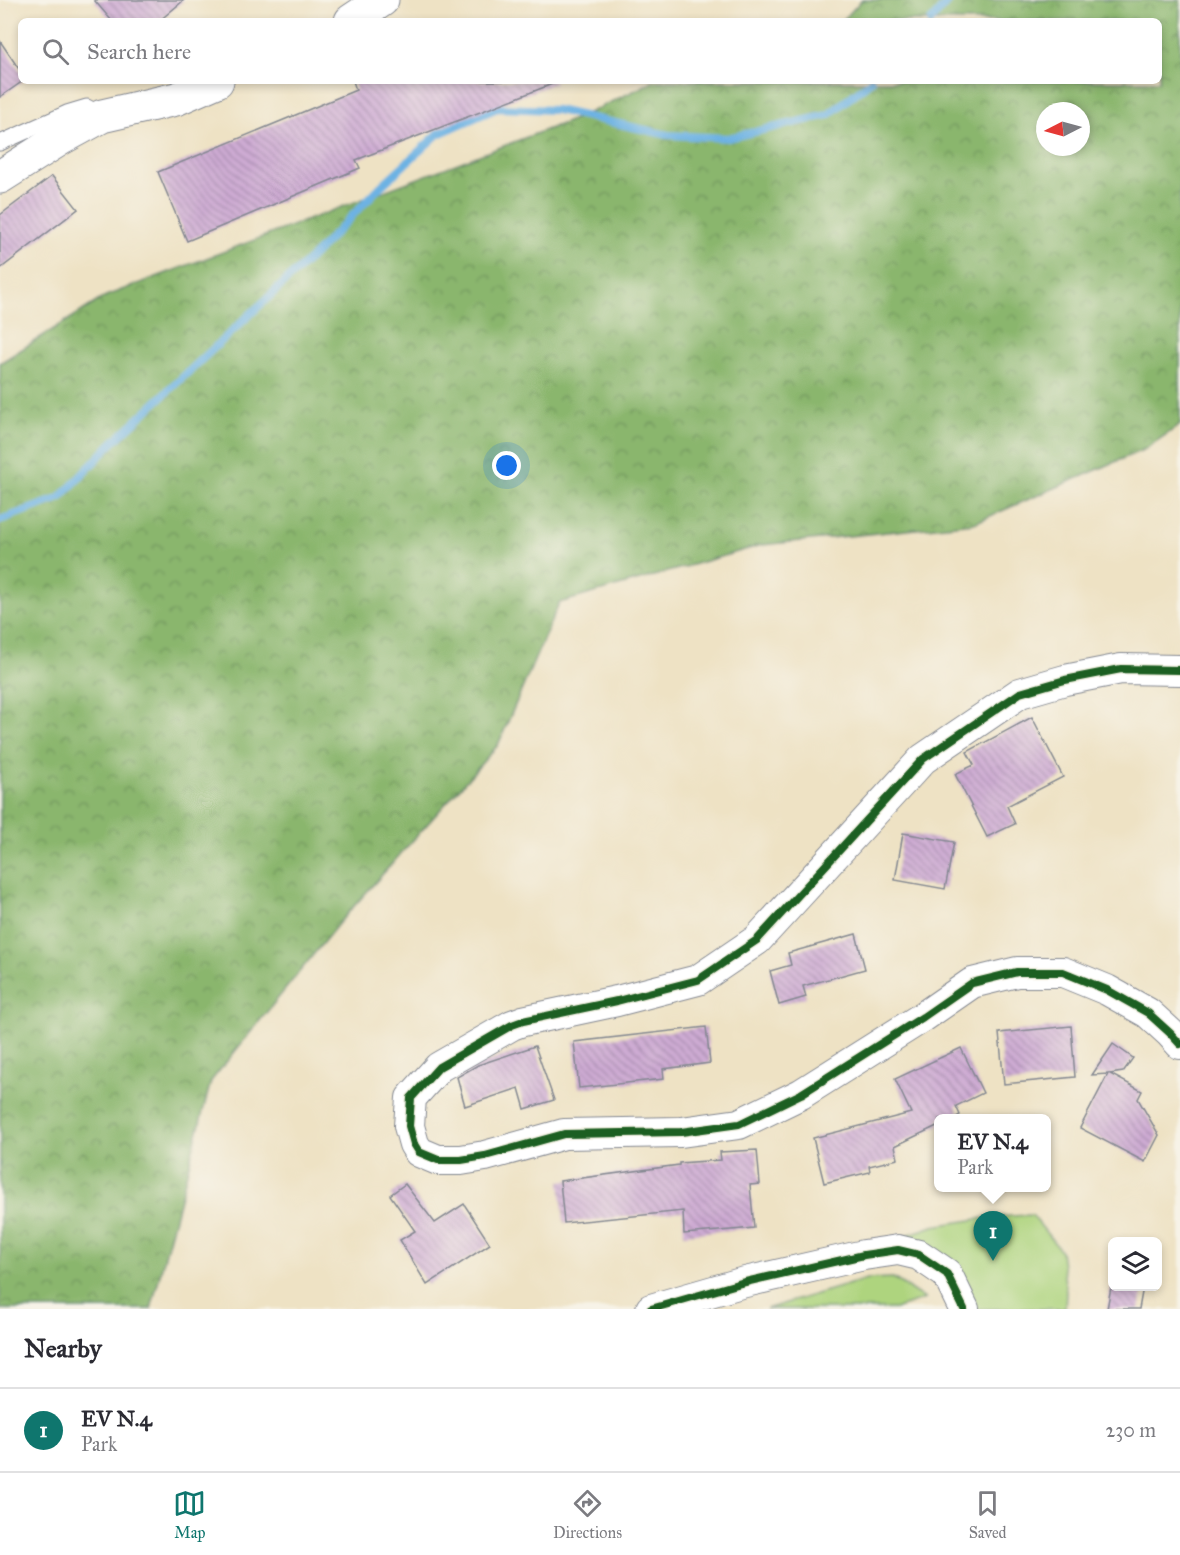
<!DOCTYPE html>
<html lang="en">
<head>
<meta charset="utf-8">
<style>
	body { margin:0; font-family:"IM FELL Great Primer",serif; background:#f7f7f7; color:#2b2b33 }
	.controls { position:absolute; right:18px; bottom:18px; display:grid; overflow:hidden; border-radius:9px; box-shadow:0 3px 9px #0003 }
	.controls button { width:54px; height:54px; display:grid; place-items:center; padding:0; border:0; border-bottom:2px solid #e1e1e2; background:#fff; color:#2b2b33; font:30px sans-serif }
	.compass { position:absolute; left:1036px; top:102px; width:54px; height:54px; border-radius:50%; background:#fff; box-shadow:0 3px 9px #0003; rotate:264deg }
	.you { position:absolute; left:507px; top:466px; width:21px; height:21px; margin:-15px; border:4px solid #fff; border-radius:50%; background:#1a73e8; box-shadow:0 0 0 9px #1a73e833 }
	.badge { display:grid; place-items:center; width:39px; height:39px; border-radius:50%; background:#0f766e; color:#fff; font-size:20px; font-weight:700 }
	.pin { position:absolute; translate:-50% -50px; filter:drop-shadow(0 2px 3px #0008) }
	.pin::after { content:''; position:absolute; top:32px; width:21px; height:18px; background:inherit; clip-path:polygon(0 0,100% 0,50% 100%) }
	.popup { position:absolute; left:934px; top:1114px; width:117px; height:78px; box-sizing:border-box; display:grid; place-content:center; border-radius:9px; background:#fff; filter:drop-shadow(0 2px 4px #0005); font-size:20px; white-space:nowrap; color:#7c7c81 }
	.popup b { font-size:22px; color:#2b2b33 }
	.popup::after { content:''; position:absolute; left:50%; top:100%; margin-left:-12px; border:12px solid transparent; border-top-color:#fff }
	.list { margin:0; padding:0; list-style:none }
	h2 { display:flex; justify-content:space-between; align-items:center; height:78px; margin:0; padding:0 24px; font-size:26px }
	h2 small { font-size:20px; font-weight:400; color:#7c7c81 }
	.list li { display:grid; grid-template-columns:39px 1fr auto; gap:18px; align-items:center; box-sizing:border-box; height:84px; padding:0 24px; border-top:2px solid #e1e1e2 }
	.list b { display:block; font-size:22px; white-space:nowrap }
	.list p { margin:0; font-size:20px; white-space:nowrap; color:#7c7c81 }
	.list em { font-size:20px; font-style:normal; color:#7c7c81 }
	.icon { flex:none; width:33px; height:33px; fill:none; stroke:currentColor; stroke-width:2; stroke-linecap:round; stroke-linejoin:round }
	.map { position:relative; flex:none; width:1180px; height:1309px; overflow:hidden }
	.search { position:absolute; background:#fff; box-shadow:0 3px 9px #0003; left:18px; right:18px; top:18px; height:66px; display:flex; align-items:center; gap:15px; box-sizing:border-box; padding:0 21px; border-radius:9px; color:#7c7c81; font-size:22px }
	.sheet { height:162px; background:#fff }
	nav { display:flex; justify-content:space-around; align-items:center; box-sizing:border-box; height:84px; border-top:2px solid #e1e1e2; background:#fff; font-size:16px; color:#7c7c81 }
	nav a { display:grid; justify-items:center; gap:3px }
	nav .on { color:#0f766e }
	.map>svg:first-child { display:block }
	.forest { fill:url(#forest-crowns); stroke:#527266; stroke-width:1.5; fill-rule:evenodd }
	.park { fill:#aed47e; stroke:#64826e; stroke-width:1.5 }
	.lines { fill:none; stroke-linecap:round; stroke-linejoin:round }
	.stream { stroke:#6db2e3; stroke-width:8 }
	.building { fill:url(#building-back-hatch) }
	.lane-casing { stroke:#848891; stroke-width:17 }
	.street-casing { stroke:#848891; stroke-width:32 }
	.secondary-casing { stroke:#848891; stroke-width:35 }
	.lane { stroke:#fff; stroke-width:15 }
	.street { stroke:#fff; stroke-width:30 }
	.secondary { stroke:#fff; stroke-width:33 }
	.cycleway-casing { stroke:#f7f3e8; stroke-width:11 }
	.cycleway { stroke:#1b5e20; stroke-width:8 }
</style>
</head>
<body>
<div class="map">
<svg width="1180" height="1309" viewBox="0 0 1180 1309">
	<defs>
		<pattern id="forest-crowns" width="20" height="18" patternUnits="userSpaceOnUse" patternTransform="scale(1.5)"><rect width="20" height="18" fill="#8ab66d"/><path d="M2 6a3 3 0 1 1 6 0M12 15a3 3 0 1 1 6 0" fill="none" stroke="#70945d"/></pattern>
		<pattern id="building-back-hatch" width="6" height="6" patternUnits="userSpaceOnUse" patternTransform="scale(1.5)"><rect width="6" height="6" fill="#ceabd3"/><path d="M-1 5l2 2M0 0l6 6M5-1l2 2" fill="none" stroke="#a68cae"/></pattern>
	</defs>
	<rect width="100%" height="100%" fill="#f7f3e8"/>
	<filter id="ink" filterUnits="userSpaceOnUse"><feTurbulence type="fractalNoise" baseFrequency=".0167" numOctaves="2"/><feDisplacementMap in="SourceGraphic" scale="12" xChannelSelector="R" yChannelSelector="G"/><feConvolveMatrix kernelMatrix="1 2 1 2 8 2 1 2 1" color-interpolation-filters="sRGB"/></filter>
	<filter id="wash" filterUnits="userSpaceOnUse"><feTurbulence type="fractalNoise" baseFrequency=".008" numOctaves="4" result="noise"/><feDisplacementMap in="SourceGraphic" scale="24" xChannelSelector="R" yChannelSelector="G"/><feGaussianBlur stdDeviation="1.35" result="paint"/><feColorMatrix in="noise" values="0 0 0 0 0 0 0 0 0 0 0 0 0 0 0 0 0 1.4 0 .05"/><feComposite in="paint" operator="in"/></filter>
	<g filter="url(#wash)">
		<rect width="100%" height="100%" fill="#eee2c4"/>
		<path class="forest" d="M862,0H1180V425L1145,449L974,523L762,545L559,603L498,745L339,923L211,1081L151,1309H0V363L106,296L580,117L654,81H1159V21H840L843,20ZM1045,111H1081V147H1045Z"/>
		<g class="park">
			<path d="M1032,1215L1061,1251L1066,1292L1065,1309H979L875,1246L933,1226L991,1217Z"/>
			<path d="M893,1278L925,1299L895,1309H766L867,1279Z"/>
		</g>
		<g class="lines">
			<g class="stream">
				<path d="M931,21L949,0"/>
				<path d="M0,520L60,498L110,445L316,253L380,187L438,134L497,108L557,110L668,135L728,138L828,115L871,81"/>
			</g>
		</g>
		<g id="blocks">
			<g class="building">
				<path d="M94,0H184L159,21H112Z"/>
				<path d="M0,41L21,72V81H23L0,97Z"/>
				<path d="M353,81H555V83L356,160L360,168L187,241L158,172L356,90Z"/>
				<path d="M52,176L78,209L0,269V215Z"/>
				<path d="M1032,717L1063,777L1007,806L1015,824L987,837L955,774L974,765L967,752Z"/>
				<path d="M903,833L954,842L945,889L895,880Z"/>
				<path d="M856,934L865,969L803,986L806,997L779,1005L770,971L791,965L788,953Z"/>
				<path d="M1071,1026L1075,1077L1004,1084L999,1033Z"/>
				<path d="M706,1027L710,1063L663,1069L664,1079L579,1088L574,1042Z"/>
				<path d="M1113,1044L1133,1058L1123,1072L1110,1074L1142,1091L1138,1099L1159,1135L1145,1162L1080,1128L1108,1074L1092,1075Z"/>
				<path d="M535,1046L554,1100L525,1109L519,1088L465,1106L457,1077L478,1065Z"/>
				<path d="M961,1048L983,1093L956,1106L960,1115L953,1119H939V1125L895,1146L898,1159L869,1166L870,1172L824,1183L813,1138L911,1113L895,1079Z"/>
				<path d="M757,1150L760,1184L750,1185L754,1228L684,1234L683,1211L564,1223L560,1181L679,1165V1163L721,1160L720,1152Z"/>
				<path d="M405,1184L435,1223L464,1204L490,1244L427,1285L400,1240L415,1231L390,1195Z"/>
				<path d="M1111,1287H1143L1139,1309H1107Z"/>
			</g>
		</g>
	</g>
	<g filter="url(#ink)">
		<use href="#blocks" fill-opacity="0" stroke="#848891" stroke-width="1.5"/>
		<g class="lines">
			<g class="lane-casing">
				<path id="lane" d="M0,143L67,113L87,107L99,114"/>
			</g>
			<g class="street-casing">
				<g id="street">
					<path d="M1180,670L1121,669L1065,680L1020,693L923,759L757,940L698,980L617,1001L523,1021L512,1025L439,1067L411,1098L409,1126L414,1144L419,1152L438,1160H461L485,1156L564,1134L681,1132L739,1124L801,1094L923,1017L972,983L1017,972H1063L1107,990L1148,1013L1170,1033L1180,1044"/>
					<path d="M651,1309L741,1283L864,1255L898,1250L919,1255L947,1274L964,1309"/>
				</g>
			</g>
			<g class="secondary-casing">
				<g id="secondary">
					<path d="M351,21L382,0"/>
					<path d="M0,177L60,139L102,116L176,99L217,81"/>
				</g>
			</g>
			<use href="#lane" class="lane"/>
			<use href="#street" class="street"/>
			<use href="#secondary" class="secondary"/>
			<g class="cycleway-casing">
				<g id="cycleway">
					<path d="M1180,670L1121,669L1065,680L1020,693L923,759L757,940L698,980L617,1001L523,1021L512,1025L439,1067L411,1098L409,1126L414,1144L419,1152L438,1160H461L485,1156L564,1134L681,1132L739,1124L801,1094L923,1017L972,983L1017,972H1063L1107,990L1148,1013L1170,1033L1180,1044"/>
					<path d="M651,1309L741,1283L864,1255L898,1250L919,1255L947,1274L964,1309"/>
				</g>
			</g>
			<use href="#cycleway" class="cycleway"/>
		</g>
	</g>
</svg>
<div class="controls">
<button><svg class="icon" aria-label="layers" viewBox="0 0 24 24"><path d="M12 4l9 5-9 5-9-5zM3 14l9 5 9-5"/></svg></button>
</div>
<svg class="compass" viewBox="-18 -18 36 36"><path d="M0-13l5 13h-10z" fill="#e53935"/><path d="M0 13l5-13h-10z" fill="#7c7c81"/></svg>
<div class="you"></div>
<div class="pin badge" style="left:993px;top:1261px">1</div>
<div class="popup"><b>EV N.4</b>Park</div>
<div class="search"><svg class="icon" aria-label="search" viewBox="0 0 24 24"><circle cx="10" cy="10" r="6"/><path d="M15 15l6 6"/></svg>Search here</div>
</div>
<section class="sheet">
<h2>Nearby<small></small></h2>
<ul class="list">
<li><span class="badge">1</span><div><b>EV N.4</b><p>Park</p></div><em>230 m</em></li>
</ul>
</section>
<nav>
<a class="on"><svg class="icon" aria-label="map" viewBox="0 0 24 24"><path d="M3 6l6-2 6 2 6-2v14l-6 2-6-2-6 2zM9 4v14M15 6v14"/></svg>Map</a>
<a><svg class="icon" aria-label="directions" viewBox="0 0 24 24"><path d="M12 3l9 9-9 9-9-9zM9 14v-3h6M13 9l2 2-2 2"/></svg>Directions</a>
<a><svg class="icon" aria-label="saved" viewBox="0 0 24 24"><path d="M7 4h10v16l-5-4-5 4z"/></svg>Saved</a>
</nav>
</body>
</html>
